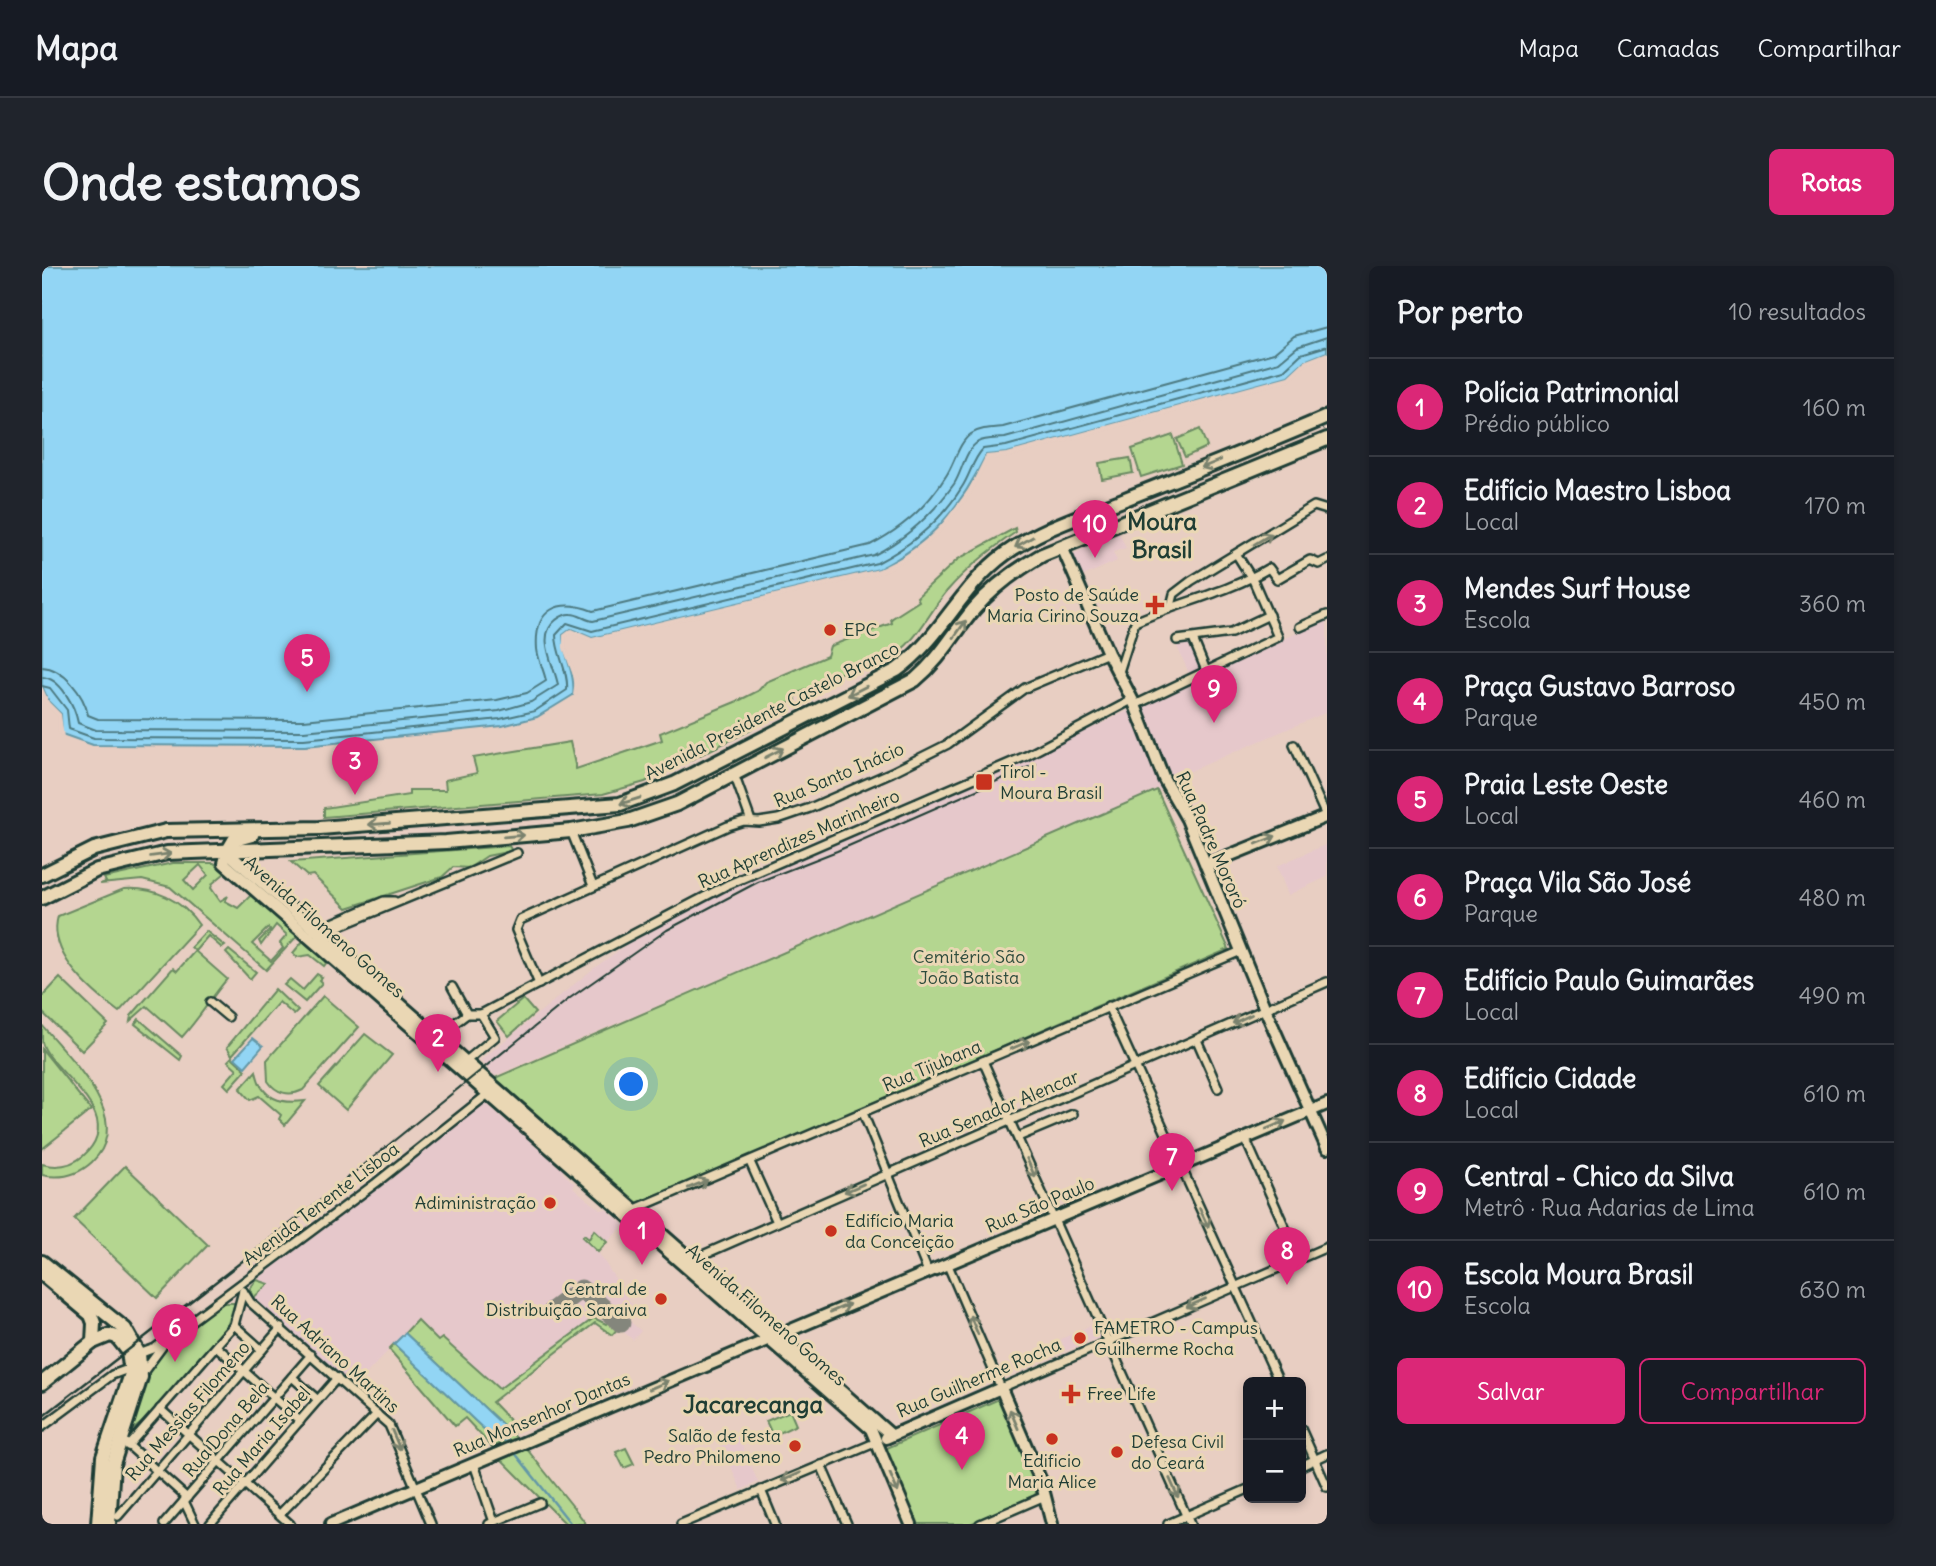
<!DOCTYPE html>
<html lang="pt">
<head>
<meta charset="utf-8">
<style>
	body { margin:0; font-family:Delius,sans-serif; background:#20242c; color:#f1f3f6 }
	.controls { position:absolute; right:21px; bottom:21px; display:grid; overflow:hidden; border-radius:10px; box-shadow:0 4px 10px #0003 }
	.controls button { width:63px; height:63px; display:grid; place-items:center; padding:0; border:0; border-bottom:2px solid #363941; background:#171b24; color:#f1f3f6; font:35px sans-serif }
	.you { position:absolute; left:590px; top:819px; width:24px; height:24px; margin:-18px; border:5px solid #fff; border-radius:50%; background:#1a73e8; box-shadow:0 0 0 10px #1a73e833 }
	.badge { display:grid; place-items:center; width:46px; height:46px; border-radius:50%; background:#db2777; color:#fff; font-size:23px; font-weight:700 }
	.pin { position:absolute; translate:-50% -58px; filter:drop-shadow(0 2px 4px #0008) }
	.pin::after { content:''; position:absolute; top:37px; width:24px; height:21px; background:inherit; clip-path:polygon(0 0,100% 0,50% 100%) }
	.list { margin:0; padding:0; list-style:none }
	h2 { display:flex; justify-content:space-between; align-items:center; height:91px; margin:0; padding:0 28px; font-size:30px }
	h2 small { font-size:23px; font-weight:400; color:#9ea1a6 }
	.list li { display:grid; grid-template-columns:46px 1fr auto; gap:21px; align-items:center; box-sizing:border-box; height:98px; padding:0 28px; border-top:2px solid #363941 }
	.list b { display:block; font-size:26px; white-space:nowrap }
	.list p { margin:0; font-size:23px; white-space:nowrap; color:#9ea1a6 }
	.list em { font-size:23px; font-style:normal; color:#9ea1a6 }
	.actions { display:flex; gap:14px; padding:21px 28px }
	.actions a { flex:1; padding:16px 0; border:2px solid #db2777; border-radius:10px; text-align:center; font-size:24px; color:#db2777 }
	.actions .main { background:#db2777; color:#fff }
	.map { position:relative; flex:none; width:1285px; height:1258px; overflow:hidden; border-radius:10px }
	header { display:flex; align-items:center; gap:42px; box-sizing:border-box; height:98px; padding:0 35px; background:#171b24; border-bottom:2px solid #363941 }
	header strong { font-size:33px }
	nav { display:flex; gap:38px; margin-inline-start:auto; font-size:24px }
	.intro { display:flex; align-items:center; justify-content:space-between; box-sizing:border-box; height:168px; padding:0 42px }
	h1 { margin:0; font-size:49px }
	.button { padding:18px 32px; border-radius:10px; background:#db2777; color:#fff; font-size:24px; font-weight:700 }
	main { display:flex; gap:42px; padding:0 42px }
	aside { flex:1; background:#171b24; border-radius:10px; box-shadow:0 4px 10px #0003 }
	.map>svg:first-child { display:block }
	.built { fill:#e6c8cb }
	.green { fill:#b4d690; stroke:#6a8a62; stroke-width:2; fill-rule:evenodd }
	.water { fill:#92d5f4; stroke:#6498a7; stroke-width:2 }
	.pier { fill:#e8cec2 }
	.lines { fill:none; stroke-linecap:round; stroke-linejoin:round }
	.shore { stroke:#4d7a81; stroke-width:2 }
	.stream { stroke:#6498a7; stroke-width:2.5 }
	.taxiway { stroke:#84867b; stroke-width:19 }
	.street-casing { stroke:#1f3d34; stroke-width:12 }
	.secondary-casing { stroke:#1f3d34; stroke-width:16 }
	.primary-casing { stroke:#1f3d34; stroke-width:18 }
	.street { stroke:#ead7b4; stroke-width:7 }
	.secondary { stroke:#ead7b4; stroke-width:10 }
	.primary { stroke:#ead7b4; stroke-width:12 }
	.tram { stroke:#1f3d34; stroke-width:2 }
	.rail { stroke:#1f3d34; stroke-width:2.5 }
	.oneway { stroke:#7a826e }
	.poi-dot { fill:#c8321e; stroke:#ead7b4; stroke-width:2.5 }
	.labels { text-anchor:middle; stroke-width:6; stroke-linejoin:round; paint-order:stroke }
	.poi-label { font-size:18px; fill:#1f3d34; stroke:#ead7b4; text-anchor:start }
	.street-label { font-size:18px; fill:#1f3d34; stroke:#ead7b4 }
	.park-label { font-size:18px; fill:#2e4c3d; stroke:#ead7b4 }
	.district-label { font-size:24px; font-weight:bold; fill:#1f3d34; stroke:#ead7b4 }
</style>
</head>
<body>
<header>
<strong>Mapa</strong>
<nav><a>Mapa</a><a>Camadas</a><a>Compartilhar</a></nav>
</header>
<div class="intro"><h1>Onde estamos</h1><a class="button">Rotas</a></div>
<main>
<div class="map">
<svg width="1285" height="1258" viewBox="0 0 1285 1258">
	<rect width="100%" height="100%" fill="#e8cec2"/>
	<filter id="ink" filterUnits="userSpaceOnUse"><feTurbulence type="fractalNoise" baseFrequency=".0143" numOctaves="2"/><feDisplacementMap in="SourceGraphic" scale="14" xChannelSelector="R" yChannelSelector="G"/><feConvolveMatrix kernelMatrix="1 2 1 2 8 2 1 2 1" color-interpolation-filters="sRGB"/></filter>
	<g filter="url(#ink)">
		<g class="built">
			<path d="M1077,267L1084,282L1071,286L1075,295L1041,310L1031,288Z"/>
			<path d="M1285,354V446L1130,513L1128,511L1118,515V525L1115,524L453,810L439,794L551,703L595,671L631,650L685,623L1042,466L1150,414L1133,376L1146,374L1160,409Z"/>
			<path d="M1285,578V611L1246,629L1235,600Z"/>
			<path d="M442,836L522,904L520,906L533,918L531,921L546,934L559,944L564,943L582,959L556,986L592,1042L584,1052L599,1065L591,1074L576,1061L570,1069L553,1057L455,1132L373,1057L321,1111L315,1106L306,1117L211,1033L208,1026L210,1018Z"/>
			<path d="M1052,1058L1058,1071L1024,1085L1019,1073Z"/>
			<path d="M696,1170L716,1216L699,1224L679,1177Z"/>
		</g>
		<g class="green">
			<path d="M1158,163L1165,181L1143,191L1135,173Z"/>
			<path d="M1131,169L1140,198L1099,211L1090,183Z"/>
			<path d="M1088,192L1091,207L1060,213L1057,197Z"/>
			<path d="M973,262L974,266C949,283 925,302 905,325C885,349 875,377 846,393C830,403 812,402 795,408C779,414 769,425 752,428L754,434L712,452L709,464L603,516L561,528L282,551V542L367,529V524H404L403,514L435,507L431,492L528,476L534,503L620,474L618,467L698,434L716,425L724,416L785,390L788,380L850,357L849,353L877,335L875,331L916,293Z"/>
			<path d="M1115,524L1187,683L597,938L453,812Z"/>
			<path d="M467,580L470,585L445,590L427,602L411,601L400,611L305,642L271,609L265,610L249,596Z"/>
			<path d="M131,597H172L183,607L171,617L169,622L178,635L186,630L183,635L196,642L209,629L255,670L224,704L128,621L100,614L58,618L64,616L62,612ZM158,599L166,609L151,624L142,614ZM234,659L245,669L238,677L241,682L229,695L210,678L226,662L228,664L217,675L219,679Z"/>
			<path d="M82,623C113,621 140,634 157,659L77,746C50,726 5,688 16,650Z"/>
			<path d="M164,665L183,680L180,682L166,670L153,685L185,713C168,733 159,750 140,771L105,740L88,755L89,750L131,702L135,705L153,685L149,681Z"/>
			<path d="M261,675L285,696L282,700L268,689L255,691L251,687Z"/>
			<path d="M187,684L214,706L208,713L184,687Z"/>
			<path d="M275,708L280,711L277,714L280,717L263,736L242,719L248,713L261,724Z"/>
			<path d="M18,712L66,758L40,785L0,746V731Z"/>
			<path d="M233,723L256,745L252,749L237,736L190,789L185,781Z"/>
			<path d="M281,730L317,761L261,824C247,831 234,827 226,815L225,794Z"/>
			<path d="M481,733L493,747L467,770L455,755Z"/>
			<path d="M97,753L140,790L138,794L93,758Z"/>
			<path d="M0,759C27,793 95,853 50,896C36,909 18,913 0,909V898C15,902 29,900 41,890C89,848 7,806 0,776C0,771 0,764 0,759Z"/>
			<path d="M323,768L350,789L304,844L277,820Z"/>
			<path d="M0,783L49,844L0,883Z"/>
			<path d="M190,791L204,804L187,823L182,818L195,803L186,795Z"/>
			<path d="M214,805C219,834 240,838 263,835L243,859L237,853L239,849L217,830L208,834L198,823Z"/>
			<path d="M83,900L166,979L115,1032L32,953Z"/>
			<path d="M552,964L565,976L556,986L540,971L542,969L547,973Z"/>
			<path d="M215,1014L227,1018L211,1032L208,1022Z"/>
			<path d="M179,1037H193L184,1063L109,1149L82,1171L105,1105L117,1087Z"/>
			<path d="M552,1052L564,1058L569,1052L578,1060L570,1069L553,1057L450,1136L473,1160L471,1168L474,1172L450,1181L423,1152L413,1160L347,1083L352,1078L448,1169L463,1175L462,1160L363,1067L375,1054L396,1075L400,1072L457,1123Z"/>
			<path d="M957,1133L996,1220L993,1229L928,1258H875L844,1187L845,1182Z"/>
			<path d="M748,1145L754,1159L731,1170L724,1155Z"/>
			<path d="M484,1182L536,1247L544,1258H524L458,1192Z"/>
			<path d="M584,1182L592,1198L582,1202L574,1186Z"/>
		</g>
		<g class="water">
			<path d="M0,0H1285V86L1262,95L1246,110L965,187L944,189C918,242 890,276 837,303L550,372L529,363L521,369C521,390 534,407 531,429L495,451L460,460L263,480L51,479L20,468L19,448L7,436L0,420Z"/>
			<path d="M211,772L221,780L203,801L193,792Z"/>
			<path d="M363,1067L462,1160L466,1173L463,1175L448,1169L352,1078Z"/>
		</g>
		<g class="pier">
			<path d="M1285,86V90L1264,98L1247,114L966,191L946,193L929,227L894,270L869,291L839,307L550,375L529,367L524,370V382L536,415L534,430L531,429L533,415L521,382V369L529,363L550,372L837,303L867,288L892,268L926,225L944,189L965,187L1246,110L1262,95Z"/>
			<path d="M0,420L7,436L19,448L22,472L16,466V450L4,438L0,429Z"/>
		</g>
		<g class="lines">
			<g class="shore">
				<path d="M0,401C22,402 42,429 46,449L56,453L262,454L455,434L485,427L504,415C502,404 496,394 495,383C492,342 517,332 551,345L828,279C859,263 886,240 904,210C913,197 916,177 929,168C938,162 950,162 961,161L1232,87L1252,70L1285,61"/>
				<path d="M0,411C19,412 33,441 36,457L54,464L262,465L457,445L489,436L516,419C513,400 493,370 514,354C518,351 523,347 529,348C537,348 543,354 551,355L832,289C865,272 890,249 912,218C920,206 923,184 936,176C943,172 954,173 963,172L1237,96L1255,81L1285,71"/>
				<path d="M0,420L8,422L25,444L27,463L52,472L262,473L458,453L493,445L525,424C527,406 514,388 514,369L525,357L550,365L835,297C870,279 899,255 920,221C928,209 931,193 941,183L964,180L1242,104L1259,88L1285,80"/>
			</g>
			<path class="stream" d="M473,1187L529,1258"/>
			<path class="taxiway" d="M511,1044L539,1023L579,1057"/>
			<g class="street-casing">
				<g id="street">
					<path d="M1129,340L1132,328L1149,315L1272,240L1285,244"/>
					<path d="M1258,361L1285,349"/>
					<path d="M1151,373L1165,407"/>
					<path d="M1135,374L1189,367L1227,349"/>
					<path d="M1077,406L1093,356C1138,336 1185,327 1227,302L1235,313L1268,294L1277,298L1285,294"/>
					<path d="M1093,439L1236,371L1212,316L1195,289"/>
					<path d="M1252,479L1285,552"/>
					<path d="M692,508L709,555"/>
					<path d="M529,565L551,620"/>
					<path d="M272,665L342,635H352"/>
					<path d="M276,669L475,587"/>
					<path d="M497,718L474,664L478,654L686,560L702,555L717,556L736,553L768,542L850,506L906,478L983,422L1066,387"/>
					<path d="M410,721L425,748"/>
					<path d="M168,736L186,751"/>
					<path d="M1066,740L1237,1116"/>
					<path d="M439,748L685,619L984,490L1090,434"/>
					<path d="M393,772L425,748H439L453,771L423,796"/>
					<path d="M1155,774L1176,822"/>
					<path d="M941,795L1148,1258"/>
					<path d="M821,847L886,1006"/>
					<path d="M976,871L1031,848"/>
					<path d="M1203,872L1257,993"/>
					<path d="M708,896L735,956"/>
					<path d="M591,944L1199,685"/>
					<path d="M647,995L1285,716"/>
					<path d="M905,997L959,1122L1285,981"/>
					<path d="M201,1025L208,1036L347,1159L389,1258"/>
					<path d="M192,1059L220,1084"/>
					<path d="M174,1080L258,1155"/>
					<path d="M97,1088L113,1082L334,917L446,828"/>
					<path d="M100,1108L120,1081"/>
					<path d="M250,1111L276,1134"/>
					<path d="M118,1143L248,1258"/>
					<path d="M0,1161L70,1109L89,1102"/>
					<path d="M1259,1163L1285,1221"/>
					<path d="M84,1177L145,1232"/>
					<path d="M86,1180L192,1059L201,1025"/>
					<path d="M432,1198L452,1256"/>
					<path d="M779,1199L805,1258"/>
					<path d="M1259,1200L1285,1188"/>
					<path d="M719,1224L733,1258"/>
					<path d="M142,1235L153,1258"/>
					<path d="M238,1248L335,1148"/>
					<path d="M76,1250L239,1062"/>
					<path d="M122,1258L269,1089"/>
					<path d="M168,1258L295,1112"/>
					<path d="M447,1258L498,1237"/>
					<path d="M639,1258L835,1176"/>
					<path d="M938,1258L1003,1230"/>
					<path d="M1126,1258L1206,1223"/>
				</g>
			</g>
			<g class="secondary-casing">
				<g id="secondary">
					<path d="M1020,281L1066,387L1093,439L1122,513L1145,553L1223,743L1285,882"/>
					<path d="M1164,599L1285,550"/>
					<path d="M849,1169L185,586L182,597L829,1163L869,1258"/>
					<path d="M844,1172L959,1122L999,1215L1010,1258"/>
					<path d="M289,1258L1285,838"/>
				</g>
			</g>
			<g class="primary-casing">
				<g id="primary">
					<path d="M185,586L192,574L210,569"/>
					<path d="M0,609L52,583L124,565L278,562L578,538L632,518L855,404C899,372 919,320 963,288C999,262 1043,249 1083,233C1151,206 1218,180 1285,151"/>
					<path d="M0,632L55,604L125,587L404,576L529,565L586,555L635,538L873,414C899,392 911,368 932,343C951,321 974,304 1000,289L1285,173"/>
					<path d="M0,996L83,1063L97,1088L99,1111L71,1198L67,1258"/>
					<path d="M0,1008L49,1049L52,1057L51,1076"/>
					<path d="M0,1117L51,1076L68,1069L75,1071L86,1085L89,1108L61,1191L56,1258"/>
				</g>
			</g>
			<use href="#street" class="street"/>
			<use href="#secondary" class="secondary"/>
			<use href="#primary" class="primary"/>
			<path class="tram" d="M275,937L528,732L625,664L716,616L795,585L994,498"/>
			<path class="rail" d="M0,1151L275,937"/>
		</g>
		<defs><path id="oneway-shaft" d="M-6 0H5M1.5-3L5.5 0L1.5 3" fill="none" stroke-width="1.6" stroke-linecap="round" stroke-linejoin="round" transform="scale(1.75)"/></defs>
		<g class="oneway">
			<use href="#oneway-shaft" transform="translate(1169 198) rotate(158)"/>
			<use href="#oneway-shaft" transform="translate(1221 273) rotate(-31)"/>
			<use href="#oneway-shaft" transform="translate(982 276) rotate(150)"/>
			<use href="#oneway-shaft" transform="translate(918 363) rotate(-55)"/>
			<use href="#oneway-shaft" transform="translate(815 425) rotate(153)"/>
			<use href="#oneway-shaft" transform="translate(732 487) rotate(-27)"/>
			<use href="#oneway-shaft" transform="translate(588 535) rotate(163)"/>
			<use href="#oneway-shaft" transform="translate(337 558) rotate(176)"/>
			<use href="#oneway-shaft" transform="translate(472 570) rotate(-5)"/>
			<use href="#oneway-shaft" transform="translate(1224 574) rotate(-22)"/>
			<use href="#oneway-shaft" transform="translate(119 589) rotate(-8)"/>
			<use href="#oneway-shaft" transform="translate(1200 753) rotate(155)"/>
			<use href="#oneway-shaft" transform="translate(978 779) rotate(-24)"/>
			<use href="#oneway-shaft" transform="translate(1234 859) rotate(-23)"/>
			<use href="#oneway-shaft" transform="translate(989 902) rotate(66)"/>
			<use href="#oneway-shaft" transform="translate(656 918) rotate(-22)"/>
			<use href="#oneway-shaft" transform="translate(812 922) rotate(157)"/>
			<use href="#oneway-shaft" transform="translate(1162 952) rotate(65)"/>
			<use href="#oneway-shaft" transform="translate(1154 1037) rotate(156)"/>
			<use href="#oneway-shaft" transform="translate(798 1042) rotate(-23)"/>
			<use href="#oneway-shaft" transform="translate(932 1059) rotate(-113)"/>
			<use href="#oneway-shaft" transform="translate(617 1119) rotate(-23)"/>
			<use href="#oneway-shaft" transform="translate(972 1153) rotate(-113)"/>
			<use href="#oneway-shaft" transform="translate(354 1174) rotate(67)"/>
			<use href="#oneway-shaft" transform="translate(749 1211) rotate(157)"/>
			<use href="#oneway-shaft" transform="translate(852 1217) rotate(67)"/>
			<use href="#oneway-shaft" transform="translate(1132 1222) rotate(66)"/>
		</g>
	</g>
	<g class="poi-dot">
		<path d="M1109.5 328.5h7v7h7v7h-7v7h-7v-7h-7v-7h7z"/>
		<circle cx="788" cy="364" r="7"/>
		<rect x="933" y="507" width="18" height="18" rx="3.5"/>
		<circle cx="508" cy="937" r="7"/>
		<circle cx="789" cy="965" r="7"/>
		<circle cx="619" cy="1033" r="7"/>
		<circle cx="1038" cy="1072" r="7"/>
		<path d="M1025.5 1117.5h7v7h7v7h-7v7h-7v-7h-7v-7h7z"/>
		<circle cx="1010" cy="1173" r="7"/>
		<circle cx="753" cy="1180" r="7"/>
		<circle cx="1075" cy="1186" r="7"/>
	</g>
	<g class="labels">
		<g class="poi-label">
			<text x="1097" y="335" text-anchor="end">Posto de Saúde<tspan x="1097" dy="21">Maria Cirino Souza</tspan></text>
			<text x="802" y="370">EPC</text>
			<text x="958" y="512">Tirol -<tspan x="958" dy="21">Moura Brasil</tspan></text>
			<text x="494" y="943" text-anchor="end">Adiministração</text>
			<text x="803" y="961">Edifício Maria<tspan x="803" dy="21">da Conceição</tspan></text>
			<text x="605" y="1029" text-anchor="end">Central de<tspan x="605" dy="21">Distribuição Saraiva</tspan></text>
			<text x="1052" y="1068">FAMETRO - Campus<tspan x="1052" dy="21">Guilherme Rocha</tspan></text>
			<text x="1045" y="1134">Free Life</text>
			<text x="739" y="1176" text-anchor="end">Salão de festa<tspan x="739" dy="21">Pedro Philomeno</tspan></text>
			<text x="1089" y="1182">Defesa Civil<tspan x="1089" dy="21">do Ceará</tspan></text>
			<text x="1010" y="1201" text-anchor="middle">Edificio<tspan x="1010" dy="21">Maria Alice</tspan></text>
		</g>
		<g class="street-label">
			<text transform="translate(730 445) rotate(-27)" y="6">Avenida Presidente Castelo Branco</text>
			<text transform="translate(797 509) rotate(-23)" y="6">Rua Santo Inácio</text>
			<text transform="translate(757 573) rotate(-24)" y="6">Rua Aprendizes Marinheiro</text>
			<text transform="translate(1169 574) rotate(66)" y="6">Rua Padre Mororó</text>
			<text transform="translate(282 661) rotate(41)" y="6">Avenida Filomeno Gomes</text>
			<text transform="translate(890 800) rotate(-23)" y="6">Rua Tijubana</text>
			<text transform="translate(957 843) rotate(-23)" y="6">Rua Senador Alencar</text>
			<text transform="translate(279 938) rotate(-37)" y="6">Avenida Tenente Lisboa</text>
			<text transform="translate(998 939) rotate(-23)" y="6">Rua São Paulo</text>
			<text transform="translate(724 1049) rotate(41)" y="6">Avenida Filomeno Gomes</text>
			<text transform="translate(293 1088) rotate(42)" y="6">Rua Adriano Martins</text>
			<text transform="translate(937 1112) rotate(-23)" y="6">Rua Guilherme Rocha</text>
			<text transform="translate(146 1145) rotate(-49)" y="6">Rua Messias Filomeno</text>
			<text transform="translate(500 1149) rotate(-23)" y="6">Rua Monsenhor Dantas</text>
			<text transform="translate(184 1163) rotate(-49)" y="6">Rua Dona Bela</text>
			<text transform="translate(220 1175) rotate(-49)" y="6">Rua Maria Isabel</text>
		</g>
		<g class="park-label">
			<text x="927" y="697">Cemitério São<tspan x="927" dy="21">João Batista</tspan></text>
		</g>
		<g class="district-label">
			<text x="1120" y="264">Moura<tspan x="1120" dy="28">Brasil</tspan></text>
			<text x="711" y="1147">Jacarecanga</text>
		</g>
	</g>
</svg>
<div class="controls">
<button>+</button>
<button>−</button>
</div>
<div class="you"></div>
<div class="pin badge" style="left:600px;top:999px">1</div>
<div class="pin badge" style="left:396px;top:806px">2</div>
<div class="pin badge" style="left:313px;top:529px">3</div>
<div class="pin badge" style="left:920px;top:1204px">4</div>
<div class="pin badge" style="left:265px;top:426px">5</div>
<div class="pin badge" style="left:133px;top:1096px">6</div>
<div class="pin badge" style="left:1130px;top:925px">7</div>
<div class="pin badge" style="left:1245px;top:1019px">8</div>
<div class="pin badge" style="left:1172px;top:457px">9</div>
<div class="pin badge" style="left:1053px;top:292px">10</div>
</div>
<aside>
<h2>Por perto<small>10 resultados</small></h2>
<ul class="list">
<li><span class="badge">1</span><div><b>Polícia Patrimonial</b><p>Prédio público</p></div><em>160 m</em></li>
<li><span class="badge">2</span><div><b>Edifício Maestro Lisboa</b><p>Local</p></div><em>170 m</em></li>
<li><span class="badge">3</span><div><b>Mendes Surf House</b><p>Escola</p></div><em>360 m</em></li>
<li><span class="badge">4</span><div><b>Praça Gustavo Barroso</b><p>Parque</p></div><em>450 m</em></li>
<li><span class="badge">5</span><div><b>Praia Leste Oeste</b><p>Local</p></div><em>460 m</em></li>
<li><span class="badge">6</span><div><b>Praça Vila São José</b><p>Parque</p></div><em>480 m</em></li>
<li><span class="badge">7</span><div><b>Edifício Paulo Guimarães</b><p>Local</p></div><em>490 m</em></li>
<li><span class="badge">8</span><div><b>Edifício Cidade</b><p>Local</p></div><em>610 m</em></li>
<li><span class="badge">9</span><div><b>Central - Chico da Silva</b><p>Metrô · Rua Adarias de Lima</p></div><em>610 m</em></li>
<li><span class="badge">10</span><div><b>Escola Moura Brasil</b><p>Escola</p></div><em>630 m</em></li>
</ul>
<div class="actions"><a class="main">Salvar</a><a>Compartilhar</a></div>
</aside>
</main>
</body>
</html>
